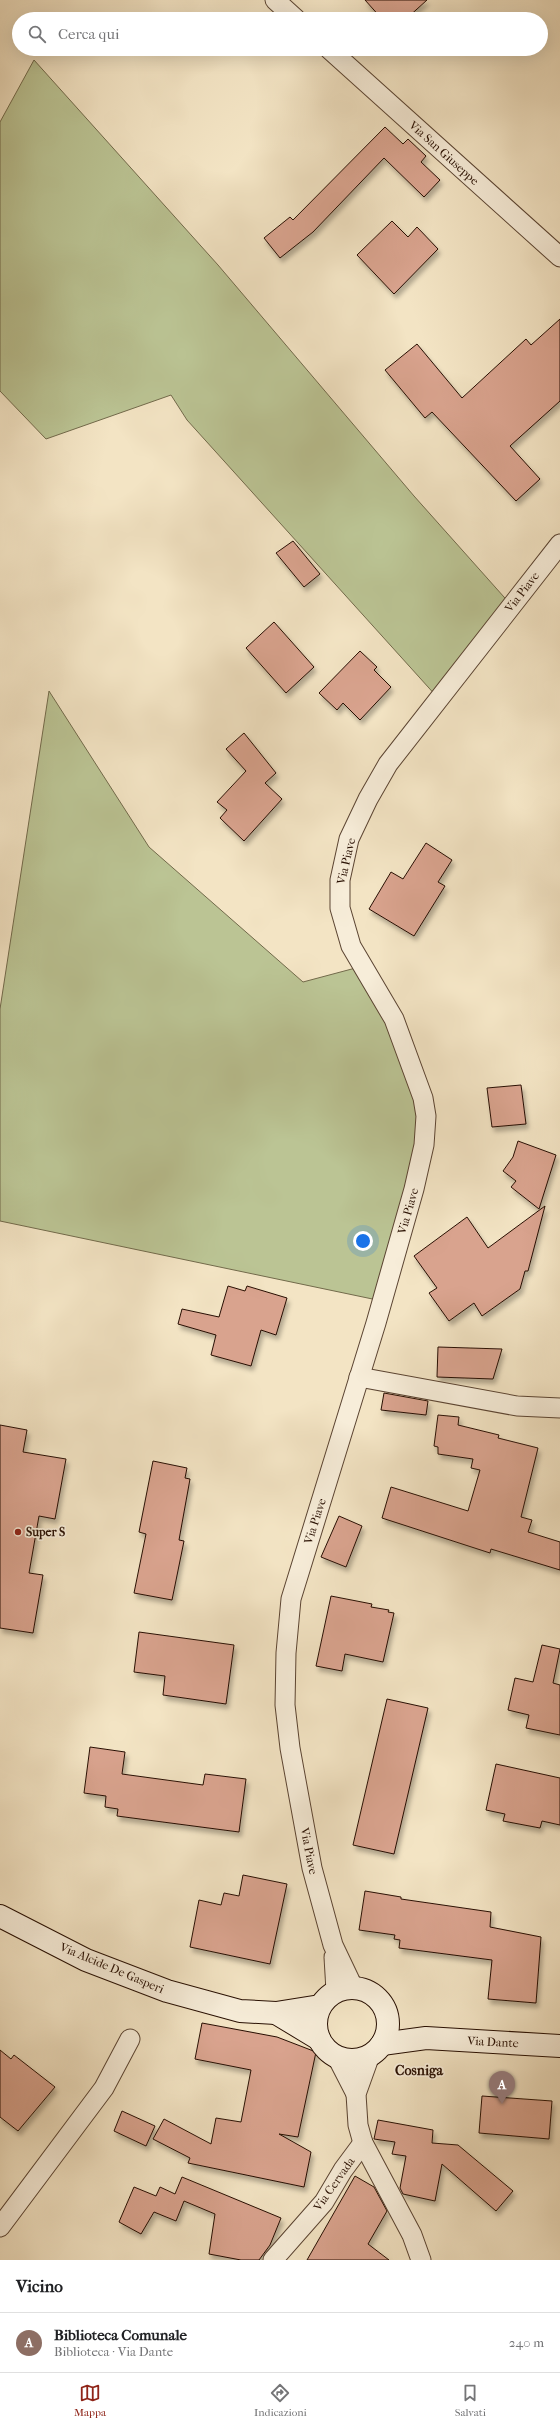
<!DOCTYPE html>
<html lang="it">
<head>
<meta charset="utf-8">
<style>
	body { margin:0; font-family:"IM FELL French Canon",serif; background:#f6f6f6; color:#202124 }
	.you { position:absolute; left:363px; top:1241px; width:14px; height:14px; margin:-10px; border:3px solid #fff; border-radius:50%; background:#1a73e8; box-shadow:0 0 0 6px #1a73e833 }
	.badge { display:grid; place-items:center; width:26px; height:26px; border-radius:50%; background:#8f2418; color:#fff; font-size:13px; font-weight:700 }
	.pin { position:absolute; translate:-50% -33px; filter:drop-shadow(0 1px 2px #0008) }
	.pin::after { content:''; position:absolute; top:21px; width:14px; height:12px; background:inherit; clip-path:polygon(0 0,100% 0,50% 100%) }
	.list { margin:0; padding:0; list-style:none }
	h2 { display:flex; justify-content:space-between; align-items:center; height:52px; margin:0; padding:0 16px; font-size:17px }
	h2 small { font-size:13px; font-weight:400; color:#757577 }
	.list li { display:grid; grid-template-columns:26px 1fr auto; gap:12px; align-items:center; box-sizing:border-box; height:60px; padding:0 16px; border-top:1px solid #e0e0e0 }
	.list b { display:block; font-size:15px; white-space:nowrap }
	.list p { margin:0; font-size:13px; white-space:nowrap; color:#757577 }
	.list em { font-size:13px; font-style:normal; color:#757577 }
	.icon { flex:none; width:22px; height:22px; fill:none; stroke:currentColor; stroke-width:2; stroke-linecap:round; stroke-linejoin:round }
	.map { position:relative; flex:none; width:560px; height:2260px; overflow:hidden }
	.search { position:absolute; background:#fff; box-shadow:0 4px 16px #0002; left:12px; right:12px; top:12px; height:44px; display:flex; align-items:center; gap:10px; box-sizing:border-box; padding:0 14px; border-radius:22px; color:#757577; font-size:15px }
	.sheet { height:112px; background:#fff }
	nav { display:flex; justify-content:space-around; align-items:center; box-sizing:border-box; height:56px; border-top:1px solid #e0e0e0; background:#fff; font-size:11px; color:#757577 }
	nav a { display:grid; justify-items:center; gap:2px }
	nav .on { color:#8f2418 }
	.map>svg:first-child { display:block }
	.green { fill:#bbc494; stroke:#726a4b }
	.building { fill:#d9a38e; stroke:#280f02; filter:url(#shadow) }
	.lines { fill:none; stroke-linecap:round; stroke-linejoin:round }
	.street-casing { stroke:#5b4432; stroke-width:21 }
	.secondary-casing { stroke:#280f02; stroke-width:24 }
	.street { stroke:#f7edd9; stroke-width:19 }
	.secondary { stroke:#f7edd9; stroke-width:22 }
	.poi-dot { fill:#8f2418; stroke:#f7edd9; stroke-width:1.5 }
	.labels { text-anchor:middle; stroke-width:3.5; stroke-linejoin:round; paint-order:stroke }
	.street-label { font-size:12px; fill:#280f02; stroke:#f7edd9 }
	.poi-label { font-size:12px; font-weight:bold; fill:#280f02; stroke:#f7edd9; text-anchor:start }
	.quarter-label { font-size:14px; font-weight:bold; fill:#280f02; stroke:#f7edd9 }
</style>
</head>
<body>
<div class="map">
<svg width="560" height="2260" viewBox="0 0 560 2260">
	<defs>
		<filter id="shadow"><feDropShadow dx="2.5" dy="4.5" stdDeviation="2" flood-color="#0004"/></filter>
	</defs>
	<rect width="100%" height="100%" fill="#f3e4c4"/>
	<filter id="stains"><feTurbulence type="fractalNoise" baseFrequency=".005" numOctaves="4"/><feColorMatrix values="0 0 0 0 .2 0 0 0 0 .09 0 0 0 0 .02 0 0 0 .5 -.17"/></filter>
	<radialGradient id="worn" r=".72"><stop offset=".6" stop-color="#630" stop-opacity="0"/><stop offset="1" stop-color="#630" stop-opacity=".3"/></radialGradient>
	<g class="green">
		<path d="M34,60L218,265L414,496L512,606L438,698L187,420L171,395L46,439L0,391V122Z"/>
		<path d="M49,691L149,847L303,982L363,966L426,1116L382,1301L0,1221V1009Z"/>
	</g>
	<g class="building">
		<path d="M365,0H427L406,19H382Z"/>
		<path d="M385,127L403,144L408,139L426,156L421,162L440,180L424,197L384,158L313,232L280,258L264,238L290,217L293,220Z"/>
		<path d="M392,221L408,237L417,227L438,249L394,294L357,255Z"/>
		<path d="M560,319V401L510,446L540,479L516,501L432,412L425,418L385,370L417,344L462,398L526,339L531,345Z"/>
		<path d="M293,541L320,574L304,587L276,553Z"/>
		<path d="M274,622L314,667L286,693L246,648Z"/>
		<path d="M360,651L377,667L374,670L391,687L360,720L343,703L337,710L319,693Z"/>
		<path d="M244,733L276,773L265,783L282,799L244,841L220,818L227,810L217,802L246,771L226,749Z"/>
		<path d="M426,843L452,860L438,882L445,886L414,936L369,909L391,872L403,879Z"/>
		<path d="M521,1085L526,1124L492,1127L487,1088Z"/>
		<path d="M518,1141L556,1155L539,1209L511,1187L516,1181L503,1171L513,1157Z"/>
		<path d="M545,1206L528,1271H525L520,1289L482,1316L474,1303L449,1321L429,1293L437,1288L414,1256L467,1217L488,1248Z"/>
		<path d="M228,1286L245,1291L247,1286L287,1298L276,1335L261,1330L251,1366L211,1355L216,1335L178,1324L182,1309L219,1317Z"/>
		<path d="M438,1347L502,1349L493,1379L437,1377Z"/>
		<path d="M384,1393L428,1401L426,1415L381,1410Z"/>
		<path d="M438,1415L459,1417L458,1425L499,1435L498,1438L538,1448L521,1517L532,1520L528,1532L560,1542V1570L491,1549L490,1553L382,1518L391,1487L468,1511L480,1470L471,1468L473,1459L438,1454V1447L434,1446Z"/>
		<path d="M0,1425L27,1430L23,1452L66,1459L55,1519L39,1516L29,1573L43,1575L33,1633L0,1628Z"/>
		<path d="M153,1461L187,1468L185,1478L190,1479L179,1540L184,1541L172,1600L134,1593L146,1534L139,1532Z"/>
		<path d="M339,1516L362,1526L346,1567L321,1557Z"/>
		<path d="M331,1596L372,1604L371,1607L389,1610L388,1612L394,1613L383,1662L345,1654L342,1671L316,1666Z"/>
		<path d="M139,1632L234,1645L226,1704L163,1695L165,1676L134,1672Z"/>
		<path d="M542,1645L560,1649L553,1683L560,1685V1735L526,1728L529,1715L508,1710L515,1678L533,1682Z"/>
		<path d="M387,1699L428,1708L394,1854L353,1845Z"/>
		<path d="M90,1747L125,1752L122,1774L203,1785L205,1774L246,1779L239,1832L117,1816L118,1809L105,1807L106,1796L84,1793Z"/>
		<path d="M496,1764L560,1778V1825L542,1821L540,1828L503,1821L505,1814L486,1810Z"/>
		<path d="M243,1875L287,1884L270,1964L190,1947L199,1900L221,1905L224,1893L239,1896Z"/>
		<path d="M365,1891L401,1897V1899L491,1912L490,1927L541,1937L536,2003L488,1999L492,1960L399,1948L400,1940L394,1939L395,1935L359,1930Z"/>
		<path d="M202,2023L277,2037L316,2052L298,2137L279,2134L311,2152L304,2187L188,2163L190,2158L153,2139L164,2119L211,2144L216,2118L241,2122L251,2070L195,2059Z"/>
		<path d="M0,2050L11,2059L14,2055L55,2087L18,2131L0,2117Z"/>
		<path d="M482,2096L552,2101L549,2139L479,2133Z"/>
		<path d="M122,2111L155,2126L146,2146L114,2131Z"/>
		<path d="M378,2120L433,2130L432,2143L458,2145L513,2191L496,2211L442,2164L435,2201L403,2194L400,2188L406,2156L392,2154L395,2142L374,2139Z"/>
		<path d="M355,2176L374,2187L387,2211L368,2244L389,2260H307Z"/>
		<path d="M182,2177L281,2218L270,2245L259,2260H241L209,2254L215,2214L184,2201L176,2221L154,2212L141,2234L119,2222L134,2187L156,2196L160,2187L175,2194Z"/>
	</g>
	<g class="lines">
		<g class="street-casing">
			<g id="street">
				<path d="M275,0L296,19"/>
				<path d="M329,49L560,257"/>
				<path d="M359,1377L517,1406L560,1408"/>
				<path d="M334,1957L336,1991"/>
				<path d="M353,1987L333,1945L312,1868L290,1748L285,1705L286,1653L291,1599L376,1323L414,1189L424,1145L426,1116L423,1098L394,1019L351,946L340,908V880L349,839L368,799L388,764L560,544"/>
				<path d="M370,2055L356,2094L358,2125L363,2143L412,2235L421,2260"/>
				<path d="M337,2057L356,2094"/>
				<path d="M0,2227L104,2088L130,2039"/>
				<path d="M273,2260L324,2202L343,2170L363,2143"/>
			</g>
		</g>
		<g class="secondary-casing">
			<g id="secondary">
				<path d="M0,1916L86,1960L167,1991L240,2011L276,2013L320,2006"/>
				<circle cx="352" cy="2024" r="36"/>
				<path d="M276,2013L319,2039"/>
				<path d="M382,2044L426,2038L560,2046"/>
			</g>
		</g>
		<use href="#street" class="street"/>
		<use href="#secondary" class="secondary"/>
	</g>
	<circle class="poi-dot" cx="18" cy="1532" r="4"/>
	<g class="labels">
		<g class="street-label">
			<text transform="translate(444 153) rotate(42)" y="4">Via San Giuseppe</text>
			<text transform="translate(522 592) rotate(-52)" y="4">Via Piave</text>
			<text transform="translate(346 861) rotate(-77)" y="4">Via Piave</text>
			<text transform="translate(408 1211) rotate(-74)" y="4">Via Piave</text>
			<text transform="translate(315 1521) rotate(-72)" y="4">Via Piave</text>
			<text transform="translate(309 1851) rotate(79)" y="4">Via Piave</text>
			<text transform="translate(112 1968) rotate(23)" y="4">Via Alcide De Gasperi</text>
			<text transform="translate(493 2042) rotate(3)" y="4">Via Dante</text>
			<text transform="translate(334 2184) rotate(-55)" y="4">Via Cervada</text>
		</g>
		<g class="poi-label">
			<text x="26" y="1536">Super S</text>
		</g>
		<g class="quarter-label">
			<text x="419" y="2075">Cosniga</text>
		</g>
	</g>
	<rect width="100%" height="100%" filter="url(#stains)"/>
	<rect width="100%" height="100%" fill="url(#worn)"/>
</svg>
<div class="you"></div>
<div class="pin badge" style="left:502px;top:2104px;background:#8d6e63">A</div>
<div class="search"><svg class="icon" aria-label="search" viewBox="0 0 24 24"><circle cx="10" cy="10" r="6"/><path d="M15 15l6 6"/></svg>Cerca qui</div>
</div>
<section class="sheet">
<h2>Vicino<small></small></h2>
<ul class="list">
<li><span class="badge" style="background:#8d6e63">A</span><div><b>Biblioteca Comunale</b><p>Biblioteca · Via Dante</p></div><em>240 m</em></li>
</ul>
</section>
<nav>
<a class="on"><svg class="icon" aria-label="map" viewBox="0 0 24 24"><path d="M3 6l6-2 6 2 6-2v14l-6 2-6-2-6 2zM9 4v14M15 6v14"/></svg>Mappa</a>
<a><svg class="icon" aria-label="directions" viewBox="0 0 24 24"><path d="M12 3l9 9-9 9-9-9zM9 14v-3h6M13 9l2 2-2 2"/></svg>Indicazioni</a>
<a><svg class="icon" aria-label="saved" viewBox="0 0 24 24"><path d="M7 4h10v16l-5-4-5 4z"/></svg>Salvati</a>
</nav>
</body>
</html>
